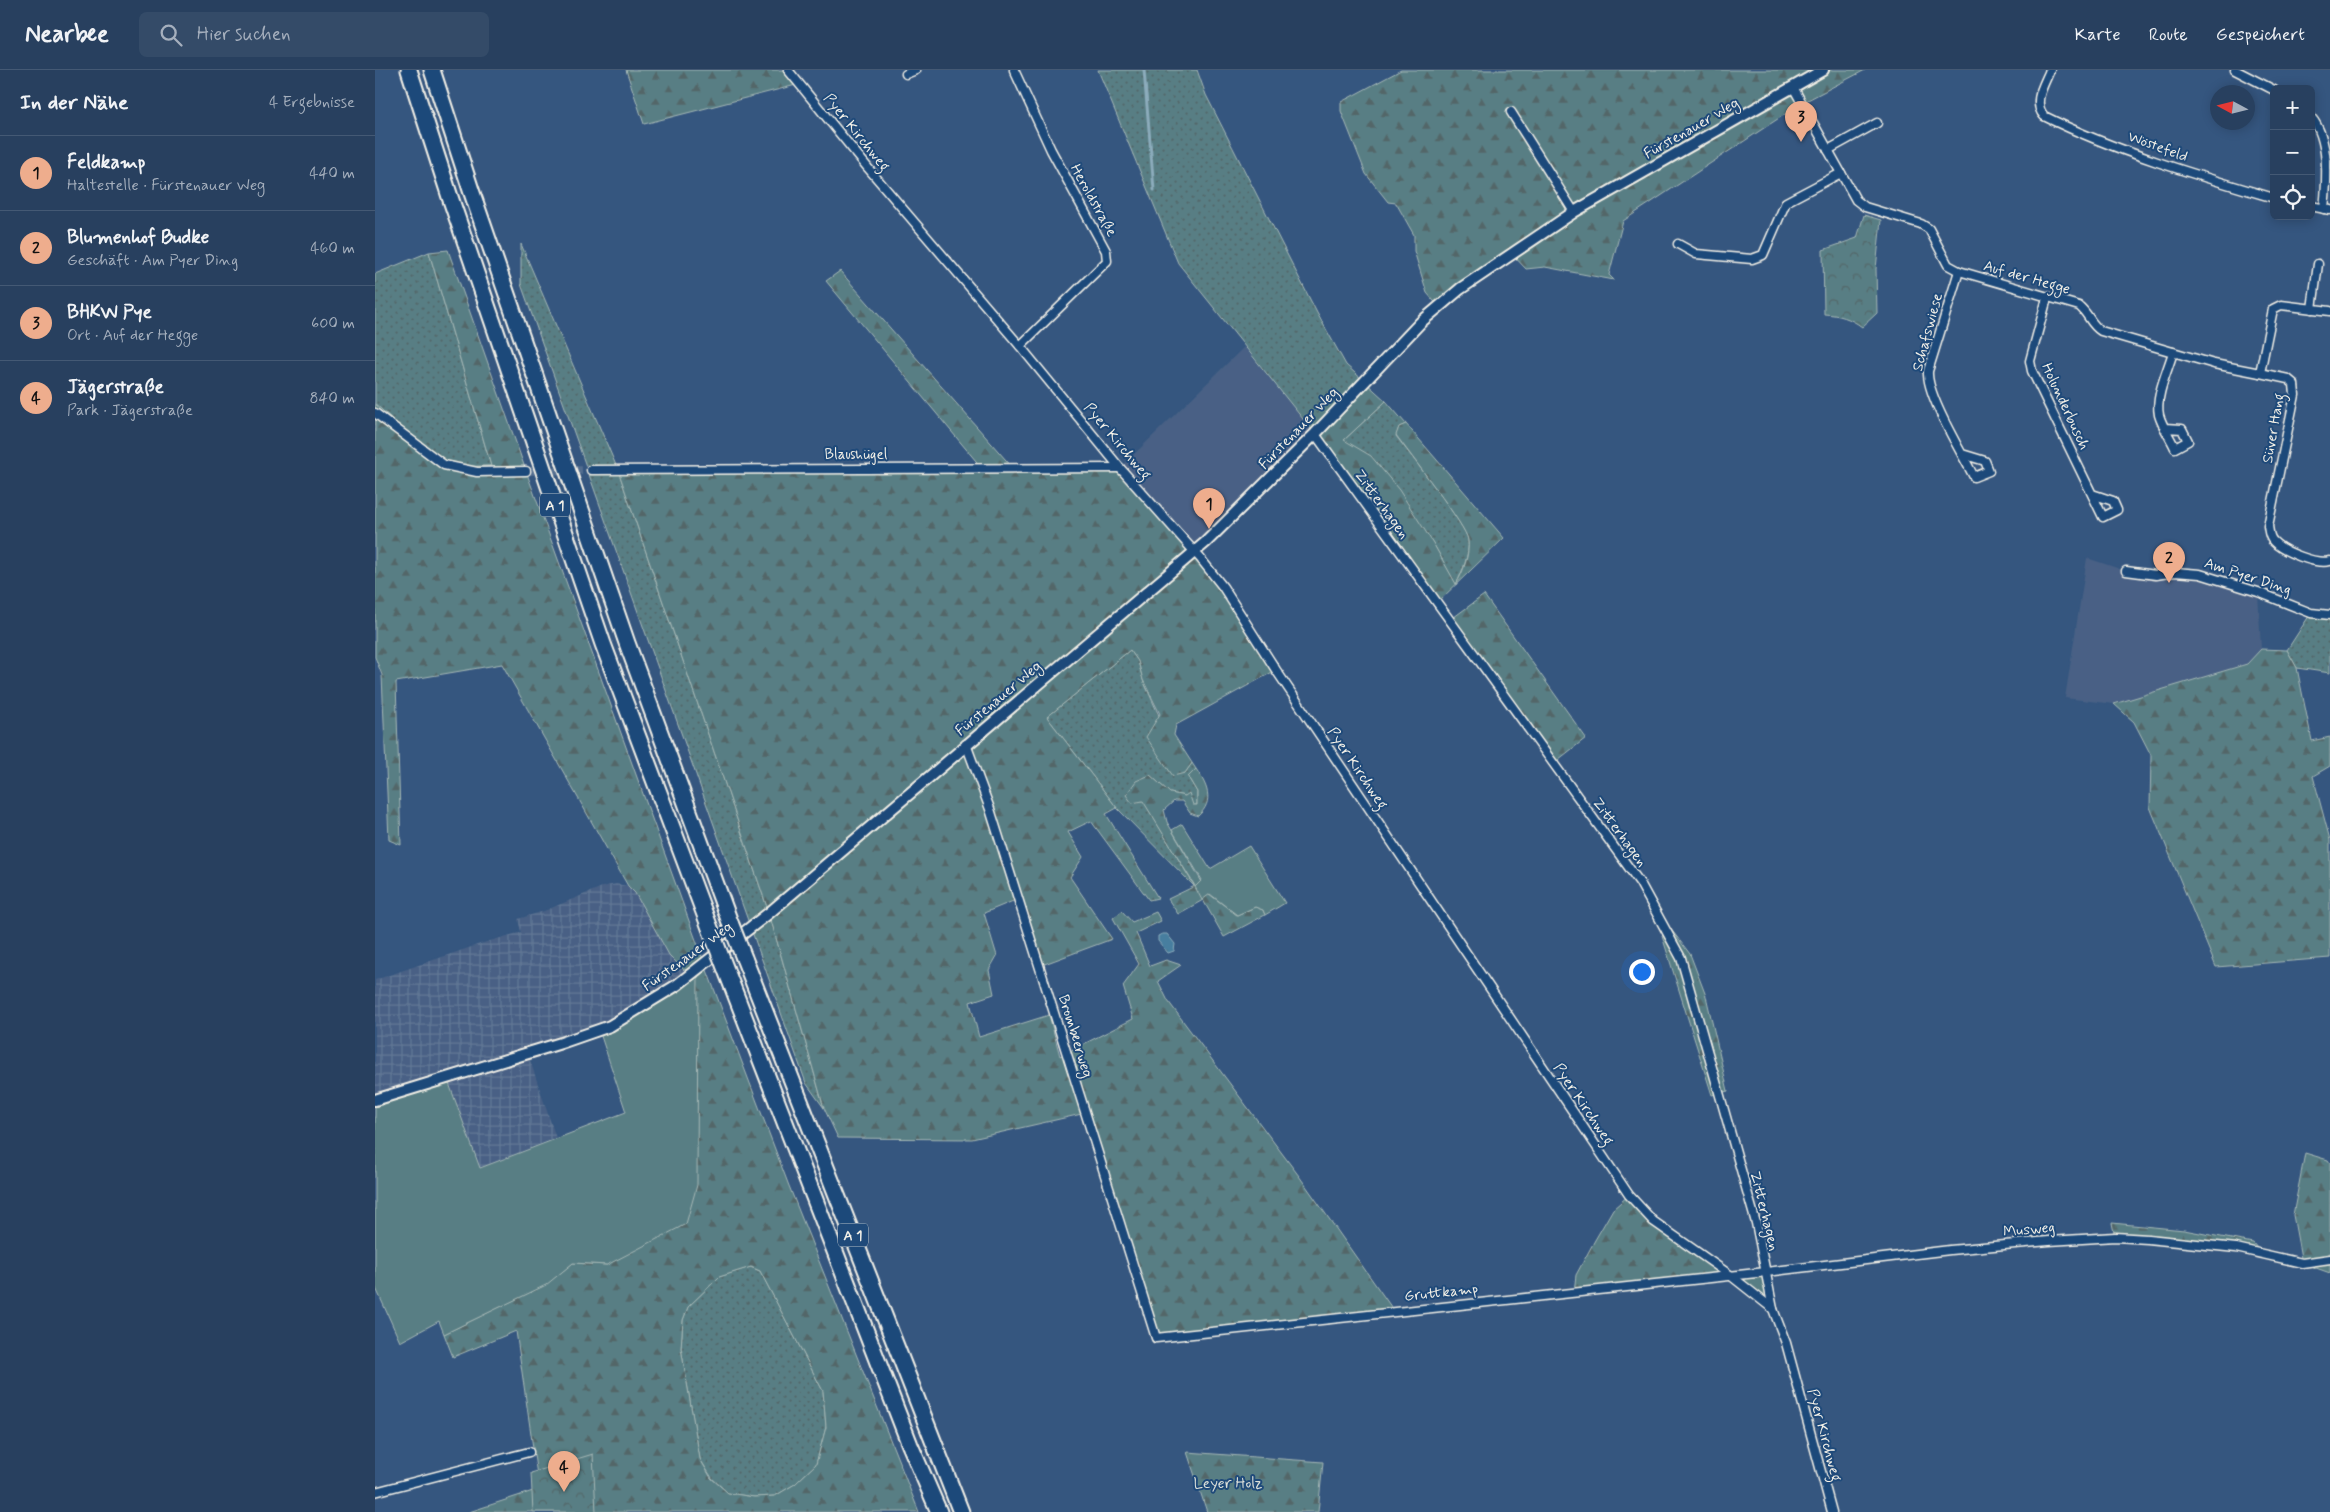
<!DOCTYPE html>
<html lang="de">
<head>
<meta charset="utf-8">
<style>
	body { margin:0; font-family:Mynerve,sans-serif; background:#344b68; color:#f1f3f6 }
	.controls { position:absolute; right:15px; top:15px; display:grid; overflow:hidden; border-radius:8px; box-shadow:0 2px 12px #0003 }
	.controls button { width:45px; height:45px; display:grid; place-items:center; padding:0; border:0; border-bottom:1px solid #445974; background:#28405f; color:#f1f3f6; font:25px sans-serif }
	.compass { position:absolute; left:1835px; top:15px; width:45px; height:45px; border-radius:50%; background:#28405f; box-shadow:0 2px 12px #0003; rotate:277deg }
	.you { position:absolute; left:1266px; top:901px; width:18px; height:18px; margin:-12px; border:4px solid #fff; border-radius:50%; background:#1a73e8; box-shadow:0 0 0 8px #1a73e833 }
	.badge { display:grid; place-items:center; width:32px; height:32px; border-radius:50%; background:#eead8d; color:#111; font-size:16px; font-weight:700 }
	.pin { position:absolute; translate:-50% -41px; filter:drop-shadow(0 1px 2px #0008) }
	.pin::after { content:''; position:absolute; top:26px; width:18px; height:15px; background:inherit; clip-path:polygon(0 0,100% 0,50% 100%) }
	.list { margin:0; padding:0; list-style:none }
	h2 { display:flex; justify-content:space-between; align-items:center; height:65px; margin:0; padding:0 20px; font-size:21px }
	h2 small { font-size:16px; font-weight:400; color:#a5afbd }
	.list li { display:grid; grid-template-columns:32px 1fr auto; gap:15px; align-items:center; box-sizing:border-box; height:75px; padding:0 20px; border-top:1px solid #445974 }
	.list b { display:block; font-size:19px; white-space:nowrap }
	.list p { margin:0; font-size:16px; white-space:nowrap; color:#a5afbd }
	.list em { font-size:16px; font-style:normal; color:#a5afbd }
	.icon { flex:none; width:28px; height:28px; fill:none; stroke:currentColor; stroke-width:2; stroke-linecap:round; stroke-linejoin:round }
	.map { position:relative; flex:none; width:1955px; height:1442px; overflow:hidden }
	header { display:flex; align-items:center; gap:30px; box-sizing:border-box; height:70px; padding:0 25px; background:#28405f; border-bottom:1px solid #445974 }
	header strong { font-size:24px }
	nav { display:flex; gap:28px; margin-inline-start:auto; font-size:18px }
	.search { width:350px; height:45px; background:#344b68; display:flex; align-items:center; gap:12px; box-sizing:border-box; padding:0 18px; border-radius:8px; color:#a5afbd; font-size:19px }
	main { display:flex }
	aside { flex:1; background:#28405f }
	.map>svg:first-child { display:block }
	.built { fill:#486185 }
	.industrial { fill:url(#industrial-grid) }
	.grass { fill:url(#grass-dots); stroke:#a6b8b6 }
	.forest { fill:url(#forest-firs); stroke:#a6b8b6; fill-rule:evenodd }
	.park { fill:url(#park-crowns); stroke:#a6b8b6 }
	.garden { fill:#597e84; stroke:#a6b8b6 }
	.water { fill:url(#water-ripples); stroke:#8cacbc }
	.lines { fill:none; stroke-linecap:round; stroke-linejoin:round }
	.stream { stroke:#8cacbc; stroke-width:3 }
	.minor-tunnel { stroke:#526d8f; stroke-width:8; stroke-dasharray:8 4; stroke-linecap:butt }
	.minor-casing { stroke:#f4f1e8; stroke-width:11 }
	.tertiary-casing { stroke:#f4f1e8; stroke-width:14 }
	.motorway-casing { stroke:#f4f1e8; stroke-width:19 }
	.minor { stroke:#1f4a7a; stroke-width:8 }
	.tertiary { stroke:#1f4a7a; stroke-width:10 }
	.motorway { stroke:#1f4a7a; stroke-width:15 }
	.motorway-bridge-casing { stroke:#f4f1e8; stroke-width:19; stroke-linecap:butt }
	.motorway-bridge { stroke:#1f4a7a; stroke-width:15 }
	.labels { text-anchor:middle; stroke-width:4; stroke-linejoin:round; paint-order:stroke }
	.shield { fill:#1f4a7a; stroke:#b4bfc7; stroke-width:1 }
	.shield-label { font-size:14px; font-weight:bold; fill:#f4f1e8 }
	.street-label { font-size:15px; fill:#f4f1e8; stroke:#1f4a7a }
	.park-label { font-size:15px; fill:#dde0d9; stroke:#1f4a7a }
</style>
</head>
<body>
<header>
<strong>Nearbee</strong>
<div class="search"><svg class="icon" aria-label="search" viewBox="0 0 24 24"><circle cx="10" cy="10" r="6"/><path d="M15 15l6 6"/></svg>Hier suchen</div>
<nav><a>Karte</a><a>Route</a><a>Gespeichert</a></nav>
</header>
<main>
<aside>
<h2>In der Nähe<small>4 Ergebnisse</small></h2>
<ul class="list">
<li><span class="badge">1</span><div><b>Feldkamp</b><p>Haltestelle · Fürstenauer Weg</p></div><em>440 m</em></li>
<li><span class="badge">2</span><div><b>Blumenhof Budke</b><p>Geschäft · Am Pyer Ding</p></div><em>460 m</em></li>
<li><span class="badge">3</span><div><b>BHKW Pye</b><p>Ort · Auf der Hegge</p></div><em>600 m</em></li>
<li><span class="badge">4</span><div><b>Jägerstraße</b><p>Park · Jägerstraße</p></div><em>840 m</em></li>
</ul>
</aside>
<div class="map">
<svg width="1955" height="1442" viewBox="0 0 1955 1442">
	<defs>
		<pattern id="industrial-grid" width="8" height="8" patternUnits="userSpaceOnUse" patternTransform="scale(1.25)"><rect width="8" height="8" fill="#486185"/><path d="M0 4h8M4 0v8" fill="none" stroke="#637896"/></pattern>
		<pattern id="grass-dots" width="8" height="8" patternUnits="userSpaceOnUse" patternTransform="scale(1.25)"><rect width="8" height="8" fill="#597e84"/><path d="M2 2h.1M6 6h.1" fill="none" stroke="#526668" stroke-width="1.8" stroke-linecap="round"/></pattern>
		<pattern id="forest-firs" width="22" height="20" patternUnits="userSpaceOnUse" patternTransform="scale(1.25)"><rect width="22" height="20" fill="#597e84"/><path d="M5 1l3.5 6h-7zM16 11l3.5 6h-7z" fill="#526668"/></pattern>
		<pattern id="park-crowns" width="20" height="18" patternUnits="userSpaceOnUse" patternTransform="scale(1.25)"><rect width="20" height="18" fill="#597e84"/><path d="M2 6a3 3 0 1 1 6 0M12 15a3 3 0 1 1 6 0" fill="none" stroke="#526668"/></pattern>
		<pattern id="water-ripples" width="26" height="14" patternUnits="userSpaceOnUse" patternTransform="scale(1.25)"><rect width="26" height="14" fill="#467e9f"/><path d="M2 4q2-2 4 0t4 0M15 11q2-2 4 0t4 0" fill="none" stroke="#476677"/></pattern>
	</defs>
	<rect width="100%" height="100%" fill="#35567f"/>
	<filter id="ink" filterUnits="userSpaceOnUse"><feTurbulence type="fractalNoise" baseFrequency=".02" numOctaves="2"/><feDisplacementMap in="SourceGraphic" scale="10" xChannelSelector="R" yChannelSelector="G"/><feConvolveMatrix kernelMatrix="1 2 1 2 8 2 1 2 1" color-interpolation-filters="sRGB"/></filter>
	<g filter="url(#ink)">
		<g class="built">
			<path d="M869,277L940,364L819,482L745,398Z"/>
			<path d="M1712,488L1751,501L1800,502L1883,522L1886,579L1872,594L1739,634L1690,628Z"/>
		</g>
		<path class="industrial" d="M241,814L253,816L260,823L323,900L235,956L153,984L181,1068L105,1098L72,1008L0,1030V910L108,873L146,862L143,849L169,841L227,817Z"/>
		<g class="grass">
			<path d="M723,0H822L831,25L942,243L971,295L989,311L940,364L803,193Z"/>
			<path d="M146,174L243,400L394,843L449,1038L431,1013L146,214Z"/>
			<path d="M54,182L116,396C103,396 89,398 77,393C53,385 20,351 0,334V204Z"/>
			<path d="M1011,331L1031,354L1024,357L1021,366C1033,382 1092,457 1093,470C1095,485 1087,501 1081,515L1058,473L969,370Z"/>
			<path d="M1936,543L1955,545V603L1922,598L1912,580Z"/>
			<path d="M755,580L763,591L768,610L810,703L817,693L821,699L813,707L822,722V735H819L810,726L795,723L775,705L768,730L820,817L742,738L672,647Z"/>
			<path d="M375,1197L385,1201L448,1321L451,1357L441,1394L420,1414L400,1426L379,1427L353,1423L337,1408L325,1389L306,1278L308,1250L313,1237L344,1207Z"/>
		</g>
		<g class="forest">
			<path d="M251,0H413L425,14L269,54Z"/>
			<path d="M1026,0H1490L1427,33L1248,151L1234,205L1239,210L1170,197L1151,199L1136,183L1064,237L1052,223L1039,181V165L1021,133L1013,132L991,104L966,41V32Z"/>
			<path d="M73,180L151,401L330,895L414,1116L544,1442H94L164,1419L141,1261L78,1287L69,1264L170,1215L198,1193L232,1195L322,900H309L294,885L260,823L253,816L127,594L21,612L26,775L14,770L7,605L0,587V334C20,351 53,384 77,393C89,398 103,396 116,396L54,182ZM376,1197L385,1201L448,1321L451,1357L441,1394L420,1414L400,1426L379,1427L353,1423L336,1408L325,1389L306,1278L308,1250L313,1237L344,1207Z"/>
			<path d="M465,201L638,398H745L825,488L901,600L801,655L799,665L817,693L810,703L798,706L771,667L785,644L768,610L763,591L755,580L672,647L742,738L731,744L783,828L774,830L716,751L693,762L708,787L695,807L737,869L664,896L643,829L609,843L622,886L614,900L619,924L595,932L604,967L674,945L685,986L758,949L748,916L764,894L738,848L747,841L757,852L781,842L786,851L761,863L775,896L791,890L806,895L783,911L793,931L924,1106L1019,1241L782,1266L711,1043L597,1069L463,1068L449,1038L394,843L243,400L606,397L451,211Z"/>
			<path d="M989,311L1011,331L969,370L996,386L1024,420L1058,473L1081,514C1088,503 1095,484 1093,470C1092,457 1033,382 1021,365L1024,357L1031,354L1129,468L1063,532L1075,550L1109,525L1211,668L1179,693L940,364Z"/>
			<path d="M1886,579L1912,580L1922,598L1937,671L1955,667V696L1938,706L1955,770V888L1841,897L1775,737L1776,685L1759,652L1739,634L1872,594Z"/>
			<path d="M821,699C832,715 840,731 823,746L815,743L807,731H799L789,740L792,752L834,824L862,845L880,837L888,840L890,845L849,867L828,830L803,844L793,829L820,816L768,731L757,733L751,725L761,711L775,705L795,723L810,726L814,723L818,735H822V722L813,707Z"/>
			<path d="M1295,858L1315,884L1331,926L1353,1021L1337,1025L1287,866Z"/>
			<path d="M1930,1083L1953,1090L1955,1093V1203L1927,1193L1918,1145Z"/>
			<path d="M1254,1125L1278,1151L1355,1205L1391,1202L1398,1239L1355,1205L1199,1222L1201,1205L1220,1170L1238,1139Z"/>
			<path d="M1737,1153L1809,1160L1878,1173L1887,1184L1740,1167Z"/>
			<path d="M812,1382L948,1392L943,1442H832Z"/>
		</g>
		<g class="park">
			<path d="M1489,145L1506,150L1501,199L1502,243L1487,257C1475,248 1465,245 1449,244L1448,180L1482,168Z"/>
			<path d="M218,1384L221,1442H158L156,1403Z"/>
		</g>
		<g class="garden">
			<path d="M807,754L835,799L874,776L910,833L890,845L888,840L880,837L862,845L835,824L827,830L820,817L827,810L797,760Z"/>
			<path d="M323,900L322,1115L311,1154L232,1195L198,1193L171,1215L69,1264L64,1251L25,1272L0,1216V1030L72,1008L105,1098L251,1042L224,960Z"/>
		</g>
		<path class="water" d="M787,864H792L800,874L799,881L793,883L783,871V866Z"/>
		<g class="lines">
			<path class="stream" d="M769,0L779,120"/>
			<path class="minor-tunnel" d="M151,401L216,400"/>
			<g class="minor-casing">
				<g id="minor">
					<path d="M413,0L493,98L645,276L745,398L825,488L848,517L901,600L1254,1125L1278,1151L1355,1205L1398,1239L1411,1273L1457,1442"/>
					<path d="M639,0L676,80L731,181L732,191L645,276"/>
					<path d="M1675,0C1669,15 1657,32 1669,46C1739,81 1824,106 1899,128"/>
					<path d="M1860,0L1899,20"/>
					<path d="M531,4L541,0"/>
					<path d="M1418,17L1481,130L1490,137L1546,154L1554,159L1573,195L1584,201L1704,236C1714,244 1715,254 1726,261L1839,294L1885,303"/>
					<path d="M1136,42L1199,142"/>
					<path d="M1936,47C1955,69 1952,111 1949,139"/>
					<path d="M1453,80L1502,53"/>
					<path d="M1936,136L1955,140"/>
					<path d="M1303,174L1321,184L1377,189L1388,185L1411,132L1466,103"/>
					<path d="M1584,201L1553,301C1551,325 1587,383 1599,407L1614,401L1610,391L1587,384"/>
					<path d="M1672,228L1655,291L1657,301L1728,447L1742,440L1738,431L1717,424"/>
					<path d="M1937,239L1943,194"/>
					<path d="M1955,241L1906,235L1898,239L1885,303L1913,309L1919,314L1920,325L1893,456C1894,462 1894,467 1898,471C1908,482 1942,495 1955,491"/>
					<path d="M0,343L69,395L102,402L151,401"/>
					<path d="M1790,358L1807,359L1813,371L1800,378C1795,367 1787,356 1784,345C1780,326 1793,300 1798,282"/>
					<path d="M940,364L1265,813L1306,888L1381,1153L1398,1239"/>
					<path d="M216,400L745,398"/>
					<path d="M1751,501L1781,505L1800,502L1825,504L1883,522L1936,543L1955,545"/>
					<path d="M591,674L615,739L781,1268L1391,1202L1575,1180L1674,1171L1740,1167L1773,1169L1861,1178L1927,1193L1955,1189"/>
					<path d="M0,1422L154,1382"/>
				</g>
			</g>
			<g class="tertiary-casing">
				<path id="tertiary" d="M0,1030L186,973L235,956L302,915L394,843L831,472L940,364L1046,252L1085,219L1199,142L1448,0"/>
			</g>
			<g class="motorway-casing">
				<g id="motorway">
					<path d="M34,0L75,127L228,574L338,866"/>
					<path d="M57,0L96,120L252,573L356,855"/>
					<path d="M369,888L586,1442"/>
					<path d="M351,900L535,1375L564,1442"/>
				</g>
			</g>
			<use href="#minor" class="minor"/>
			<use href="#tertiary" class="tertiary"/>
			<use href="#motorway" class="motorway"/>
			<g class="motorway-bridge-casing">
				<g id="motorway-bridge">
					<path d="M356,855L369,888"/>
					<path d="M338,866L351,900"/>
				</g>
			</g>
			<use href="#motorway-bridge" class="motorway-bridge"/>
		</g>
	</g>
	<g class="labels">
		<g class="shield">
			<rect x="165" y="423.5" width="30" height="23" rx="4"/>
			<rect x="463" y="1153.5" width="30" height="23" rx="4"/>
		</g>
		<g class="shield-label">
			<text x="180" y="440">A 1</text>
			<text x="478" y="1170">A 1</text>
		</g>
		<g class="street-label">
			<text transform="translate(1316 58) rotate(-30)" y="5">Fürstenauer Weg</text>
			<text transform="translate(482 62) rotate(51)" y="5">Pyer Kirchweg</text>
			<text transform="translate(1783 76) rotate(20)" y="5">Wöstefeld</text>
			<text transform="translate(719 130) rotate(61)" y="5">Heroldstraße</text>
			<text transform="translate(1652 207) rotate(16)" y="5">Auf der Hegge</text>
			<text transform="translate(1552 262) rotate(-75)" y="5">Schafswiese</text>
			<text transform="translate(1691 336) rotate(65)" y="5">Holunderbusch</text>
			<text transform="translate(923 358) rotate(-46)" y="5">Fürstenauer Weg</text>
			<text transform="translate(1898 358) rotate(-80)" y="5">Süver Hang</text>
			<text transform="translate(743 371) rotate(50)" y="5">Pyer Kirchweg</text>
			<text x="481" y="389">Blaushügel</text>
			<text transform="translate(1007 434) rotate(54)" y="5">Zitterhagen</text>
			<text transform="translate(1873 506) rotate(18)" y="5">Am Pyer Ding</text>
			<text transform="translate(623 628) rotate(-40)" y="5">Fürstenauer Weg</text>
			<text transform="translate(983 698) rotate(56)" y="5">Pyer Kirchweg</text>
			<text transform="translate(1245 762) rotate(54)" y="5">Zitterhagen</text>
			<text transform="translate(312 886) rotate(-36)" y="5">Fürstenauer Weg</text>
			<text transform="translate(701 966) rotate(73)" y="5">Brombeerweg</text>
			<text transform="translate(1209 1034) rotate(56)" y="5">Pyer Kirchweg</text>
			<text transform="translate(1390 1141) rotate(76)" y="5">Zitterhagen</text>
			<text transform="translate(1654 1159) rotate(-5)" y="5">Musweg</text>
			<text transform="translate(1066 1222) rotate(-6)" y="5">Gruttkamp</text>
			<text transform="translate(1450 1365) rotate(75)" y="5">Pyer Kirchweg</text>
		</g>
		<g class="park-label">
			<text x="853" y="1418">Leyer Holz</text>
		</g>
	</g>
</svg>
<div class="controls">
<button>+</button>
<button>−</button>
<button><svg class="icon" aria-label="locate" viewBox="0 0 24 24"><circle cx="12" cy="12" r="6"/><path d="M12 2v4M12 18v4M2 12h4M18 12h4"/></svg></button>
</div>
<svg class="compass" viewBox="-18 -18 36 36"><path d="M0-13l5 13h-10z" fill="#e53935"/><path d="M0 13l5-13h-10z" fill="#a5afbd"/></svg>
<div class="you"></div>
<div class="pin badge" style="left:834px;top:459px">1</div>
<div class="pin badge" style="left:1794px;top:513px">2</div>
<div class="pin badge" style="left:1426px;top:72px">3</div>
<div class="pin badge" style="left:189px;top:1422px">4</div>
</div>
</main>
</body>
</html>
